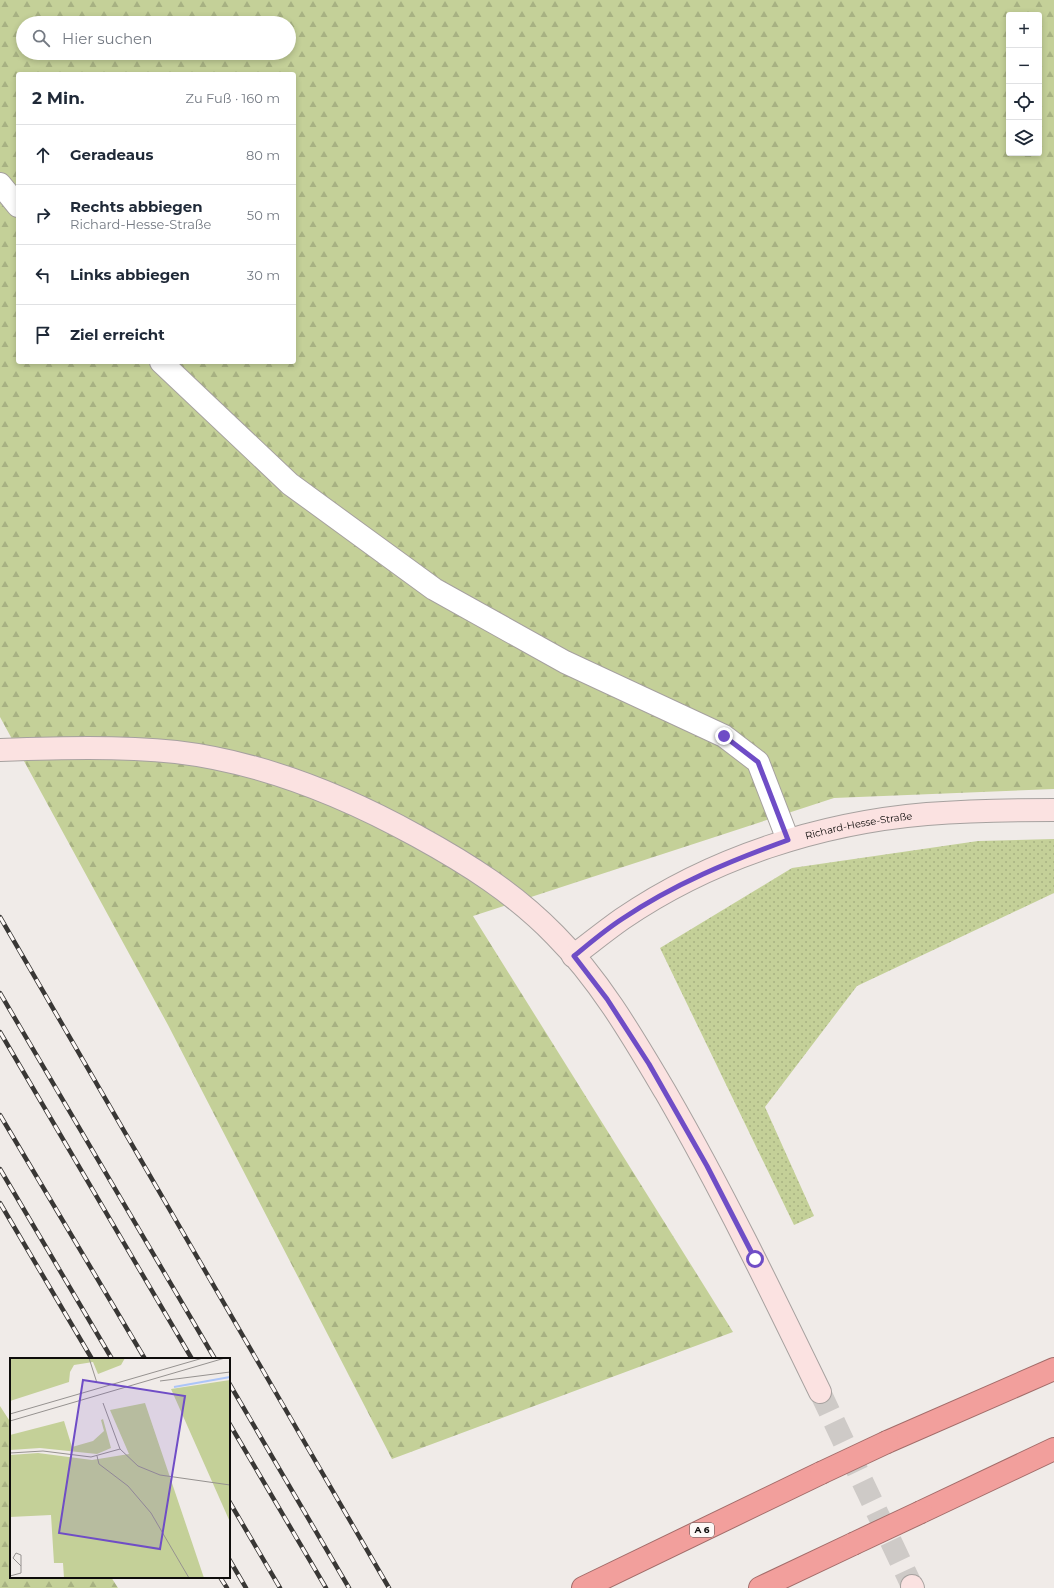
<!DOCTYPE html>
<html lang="de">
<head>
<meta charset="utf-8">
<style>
	body { margin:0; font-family:Montserrat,sans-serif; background:#f2f2f3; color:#1f2937 }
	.controls { position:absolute; right:12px; top:12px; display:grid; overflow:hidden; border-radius:4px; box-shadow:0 2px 6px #0003 }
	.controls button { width:36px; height:36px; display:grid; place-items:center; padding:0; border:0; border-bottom:1px solid #e0e1e3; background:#fff; color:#1f2937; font:20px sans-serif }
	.stop { position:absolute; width:12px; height:12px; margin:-9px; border:3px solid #6f4dc6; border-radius:50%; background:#fff }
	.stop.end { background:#6f4dc6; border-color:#fff; box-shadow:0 1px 4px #0008 }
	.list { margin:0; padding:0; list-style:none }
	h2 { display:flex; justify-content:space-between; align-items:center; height:52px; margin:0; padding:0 16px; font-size:17px }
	h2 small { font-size:13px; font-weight:400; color:#747a83 }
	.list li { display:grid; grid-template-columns:26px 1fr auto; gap:12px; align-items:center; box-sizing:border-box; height:60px; padding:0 16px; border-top:1px solid #e0e1e3 }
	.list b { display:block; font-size:15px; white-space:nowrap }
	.list p { margin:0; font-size:13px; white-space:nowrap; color:#747a83 }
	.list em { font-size:13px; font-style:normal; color:#747a83 }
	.icon { flex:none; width:22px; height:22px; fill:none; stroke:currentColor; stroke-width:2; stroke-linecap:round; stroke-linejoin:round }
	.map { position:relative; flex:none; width:1054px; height:1588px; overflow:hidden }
	.search { position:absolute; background:#fff; box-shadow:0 2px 6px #0003; left:16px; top:16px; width:280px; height:44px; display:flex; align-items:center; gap:10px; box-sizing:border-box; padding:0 14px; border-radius:22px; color:#747a83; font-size:15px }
	.panel { position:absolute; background:#fff; box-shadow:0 2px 6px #0003; left:16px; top:72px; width:280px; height:292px; border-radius:4px }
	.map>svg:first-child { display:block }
	.grass { fill:url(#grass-dots) }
	.forest { fill:url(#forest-firs); fill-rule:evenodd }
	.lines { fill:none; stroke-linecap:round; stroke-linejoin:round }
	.secondary-tunnel { stroke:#cecac7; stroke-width:22; stroke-dasharray:22 11; stroke-linecap:butt }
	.street-casing { stroke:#a6a19f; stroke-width:24 }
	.secondary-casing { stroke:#a6a19f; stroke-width:24 }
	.highway-casing { stroke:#a26c69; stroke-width:24 }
	.street { stroke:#fff; stroke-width:22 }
	.secondary { stroke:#fbe2e1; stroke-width:22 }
	.highway { stroke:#f29f9c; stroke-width:22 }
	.rail-casing { stroke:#393735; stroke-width:4.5 }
	.rail { stroke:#fdf8f6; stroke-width:3; stroke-dasharray:9; stroke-linecap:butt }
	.highway-bridge-casing { stroke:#a26c69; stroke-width:24; stroke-linecap:butt }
	.highway-bridge { stroke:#f29f9c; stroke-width:22 }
	.route { stroke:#6f4dc6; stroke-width:5 }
	.labels { text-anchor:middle; stroke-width:4; stroke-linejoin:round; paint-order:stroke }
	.shield { fill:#fdf8f6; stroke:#565352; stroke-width:1 }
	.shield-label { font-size:9px; font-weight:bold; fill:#0e0c0b }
	.street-label { font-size:10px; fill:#0e0c0b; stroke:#fdf8f6 }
	.inset-river { fill:none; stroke:#acc5f8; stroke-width:2 }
	.inset-road { fill:none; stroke:#969290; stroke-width:1 }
	.view { fill:#6f4dc6; fill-opacity:0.15; stroke:#6f4dc6; stroke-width:2 }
	.inset-edge { fill:none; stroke:#0e0c0b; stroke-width:2 }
</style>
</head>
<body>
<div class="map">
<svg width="1054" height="1588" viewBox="0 0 1054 1588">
	<defs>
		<pattern id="grass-dots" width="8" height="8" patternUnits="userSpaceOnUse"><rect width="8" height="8" fill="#c4d098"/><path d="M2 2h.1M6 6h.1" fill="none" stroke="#a7b182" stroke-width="1.8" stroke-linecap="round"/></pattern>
		<pattern id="forest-firs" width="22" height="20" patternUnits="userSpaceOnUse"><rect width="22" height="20" fill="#c4d098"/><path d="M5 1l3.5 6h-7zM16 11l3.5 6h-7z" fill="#a7b182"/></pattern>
	</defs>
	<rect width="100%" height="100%" fill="#f0ebe8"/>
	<path class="grass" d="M1054,839V893L857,986L765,1107L814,1216L794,1225L660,948L792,868L978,841Z"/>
	<g class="forest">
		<path d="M0,0H1054V789L834,798L473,916L733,1332L392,1459L168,1025L0,717ZM1009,15H1039V153H1009ZM23,23H289V53H23ZM18,74H294V362H18Z"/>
		<path d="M0,1406L11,1423V1577H111L118,1588H0Z"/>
	</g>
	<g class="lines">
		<path class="secondary-tunnel" d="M820,1392L912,1586"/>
		<g class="street-casing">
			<g id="street">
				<path d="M0,184L18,206"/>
				<path d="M161,362L290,484L434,589L565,662L724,736L758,762L788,840"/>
			</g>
		</g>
		<g class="secondary-casing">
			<g id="secondary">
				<path d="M0,750C58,748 118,746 176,752C261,762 343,795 417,836C468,864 514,893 555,935C600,980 634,1039 666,1093C722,1190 771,1291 820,1392"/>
				<path id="s1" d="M573,956C589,944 605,931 622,919C711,858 820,823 927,814C969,811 1012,810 1054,810"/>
				<path d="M912,1586L913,1588"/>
			</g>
		</g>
		<g class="highway-casing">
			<g id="highway">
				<path d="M887,1442L1054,1369"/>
				<path d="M921,1512L1054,1449"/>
				<path d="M583,1588L821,1473"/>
				<path d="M760,1588L853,1544"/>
			</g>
		</g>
		<use href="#street" class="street"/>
		<use href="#secondary" class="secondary"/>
		<use href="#highway" class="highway"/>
		<g class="rail-casing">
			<g id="rail">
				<path d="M0,917L389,1588"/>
				<path d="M0,993L215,1359"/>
				<path d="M0,1032L192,1359"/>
				<path d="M0,1115L145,1359"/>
				<path d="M0,1169L112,1359"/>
				<path d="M0,1203L92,1359"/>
				<path d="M229,1383L349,1588"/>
				<path d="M229,1423L326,1588"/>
				<path d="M229,1501L280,1588"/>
				<path d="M229,1559L246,1588"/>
				<path d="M220,1577L227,1588"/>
			</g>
		</g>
		<use href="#rail" class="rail"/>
		<g class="highway-bridge-casing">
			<g id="highway-bridge">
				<path d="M821,1473L887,1442"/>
				<path d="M853,1544L921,1512"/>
			</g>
		</g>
		<use href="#highway-bridge" class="highway-bridge"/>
	</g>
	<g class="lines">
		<path class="route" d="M724,736L758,762L788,840C730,861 674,884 622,919C605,930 590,943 574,956L607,999L649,1064L707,1166L755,1259"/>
	</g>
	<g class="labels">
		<rect class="shield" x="690" y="1523" width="24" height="14" rx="3"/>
		<g class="shield-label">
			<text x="702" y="1533">A 6</text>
		</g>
		<g class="street-label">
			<text dy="4" stroke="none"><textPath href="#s1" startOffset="318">Richard-Hesse-Straße</textPath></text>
		</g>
	</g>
	<g transform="translate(10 1358)">
		<rect width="220" height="220" fill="#f0ebe8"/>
		<path d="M93,61L101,90L87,96L30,90L0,92V77L54,63L62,89L83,83L94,73L91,62Z" fill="#c4d098"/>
		<path d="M0,0H115L111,7L88,16L83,4L64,7L60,14L59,24L0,43ZM220,22V164L161,31ZM135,45L194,220H54L53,205H44L41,157L0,159V97L28,95L82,102L119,96L100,52Z" fill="#c4d098"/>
		<path class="inset-river" d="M164,29L220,19"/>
		<path class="inset-road" d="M79,0L87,25M150,23L220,14M93,45L110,91L128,108L150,117L220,127M0,56L193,0M0,63L215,0M0,95L33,93L81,99L110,91M87,98L89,106L118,128L141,155L179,220M0,218L11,215V197L6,195L3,200L11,208"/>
		<path class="view" d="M73,22L175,38L150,191L49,175Z"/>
		<rect width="220" height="220" class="inset-edge"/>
	</g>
</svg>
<div class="controls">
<button>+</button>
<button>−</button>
<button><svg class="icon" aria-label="locate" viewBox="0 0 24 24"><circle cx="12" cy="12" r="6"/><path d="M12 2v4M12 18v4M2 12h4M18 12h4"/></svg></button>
<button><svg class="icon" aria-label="layers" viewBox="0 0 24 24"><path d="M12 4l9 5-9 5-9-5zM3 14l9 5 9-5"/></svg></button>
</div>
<div class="stop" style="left:755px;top:1259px"></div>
<div class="stop end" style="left:724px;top:736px"></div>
<div class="search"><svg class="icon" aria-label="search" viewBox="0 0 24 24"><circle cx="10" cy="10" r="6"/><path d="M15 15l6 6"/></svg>Hier suchen</div>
<section class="panel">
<h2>2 Min.<small>Zu Fuß · 160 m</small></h2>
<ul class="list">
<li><svg class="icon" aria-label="ahead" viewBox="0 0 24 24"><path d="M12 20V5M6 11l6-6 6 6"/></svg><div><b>Geradeaus</b></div><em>80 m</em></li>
<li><svg class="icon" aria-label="right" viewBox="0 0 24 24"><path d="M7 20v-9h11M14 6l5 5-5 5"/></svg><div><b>Rechts abbiegen</b><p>Richard-Hesse-Straße</p></div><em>50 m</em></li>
<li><svg class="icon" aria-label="left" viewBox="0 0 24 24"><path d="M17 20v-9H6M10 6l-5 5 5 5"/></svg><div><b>Links abbiegen</b></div><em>30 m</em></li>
<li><svg class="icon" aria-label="arrive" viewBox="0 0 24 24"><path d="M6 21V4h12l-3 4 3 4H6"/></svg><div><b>Ziel erreicht</b></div></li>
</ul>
</section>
</div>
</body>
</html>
